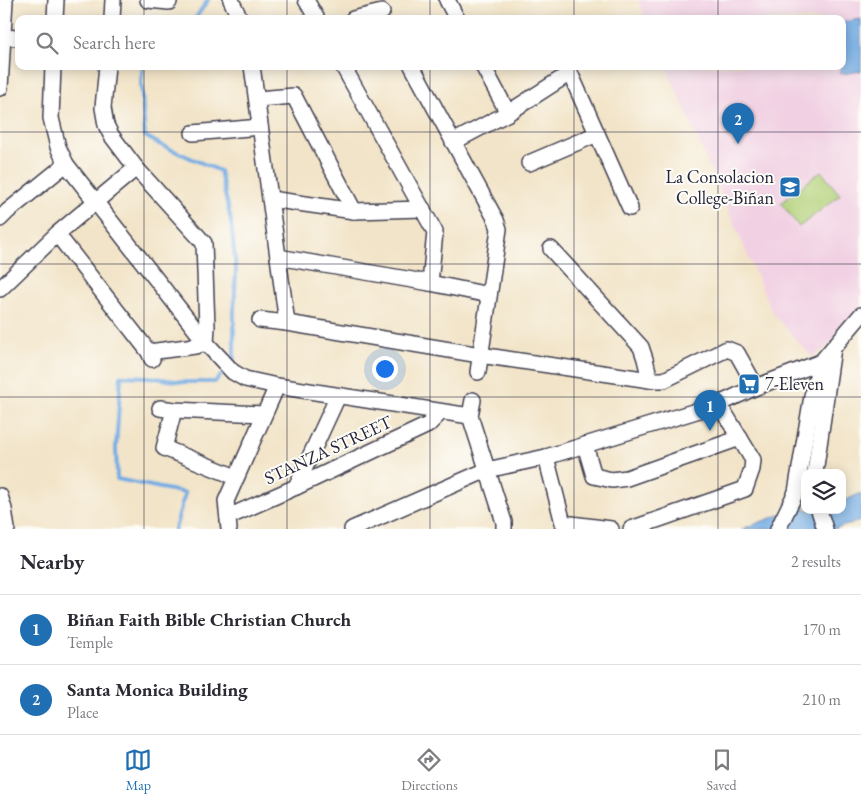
<!DOCTYPE html>
<html lang="en">
<head>
<meta charset="utf-8">
<style>
	body { margin:0; font-family:"EB Garamond",serif; background:#f7f7f7; color:#2b2b33 }
	.controls { position:absolute; right:15px; bottom:15px; display:grid; overflow:hidden; border-radius:10px; box-shadow:0 2px 12px #0003 }
	.controls button { width:45px; height:45px; display:grid; place-items:center; padding:0; border:0; border-bottom:1px solid #e1e1e2; background:#fff; color:#2b2b33; font:25px sans-serif }
	.you { position:absolute; left:384px; top:368px; width:18px; height:18px; margin:-12px; border:4px solid #fff; border-radius:50%; background:#1a73e8; box-shadow:0 0 0 8px #1a73e833 }
	.badge { display:grid; place-items:center; width:32px; height:32px; border-radius:50%; background:#1f6fb2; color:#fff; font-size:16px; font-weight:700 }
	.pin { position:absolute; translate:-50% -41px; filter:drop-shadow(0 1px 2px #0008) }
	.pin::after { content:''; position:absolute; top:26px; width:18px; height:15px; background:inherit; clip-path:polygon(0 0,100% 0,50% 100%) }
	.list { margin:0; padding:0; list-style:none }
	h2 { display:flex; justify-content:space-between; align-items:center; height:65px; margin:0; padding:0 20px; font-size:21px }
	h2 small { font-size:16px; font-weight:400; color:#7c7c81 }
	.list li { display:grid; grid-template-columns:32px 1fr auto; gap:15px; align-items:center; box-sizing:border-box; height:70px; padding:0 20px; border-top:1px solid #e1e1e2 }
	.list b { display:block; font-size:19px; white-space:nowrap }
	.list p { margin:0; font-size:16px; white-space:nowrap; color:#7c7c81 }
	.list em { font-size:16px; font-style:normal; color:#7c7c81 }
	.icon { flex:none; width:28px; height:28px; fill:none; stroke:currentColor; stroke-width:2; stroke-linecap:round; stroke-linejoin:round }
	.map { position:relative; flex:none; width:861px; height:529px; overflow:hidden }
	.search { position:absolute; background:#fff; box-shadow:0 2px 12px #0003; left:15px; right:15px; top:15px; height:55px; display:flex; align-items:center; gap:12px; box-sizing:border-box; padding:0 18px; border-radius:10px; color:#7c7c81; font-size:19px }
	.sheet { height:205px; background:#fff }
	nav { display:flex; justify-content:space-around; align-items:center; box-sizing:border-box; height:70px; border-top:1px solid #e1e1e2; background:#fff; font-size:14px; color:#7c7c81 }
	nav a { display:grid; justify-items:center; gap:2px }
	nav .on { color:#1f6fb2 }
	.map>svg:first-child { display:block }
	.built { fill:#f1d0e3 }
	.green { fill:#b2d178; stroke:#6a7a5a }
	.water { fill:#73ace3; stroke:#4a678f }
	.lines { fill:none; stroke-linecap:round; stroke-linejoin:round }
	.stream { stroke:#73ace3; stroke-width:4 }
	.minor-casing { stroke:#413f50; stroke-width:18 }
	.minor { stroke:#fff; stroke-width:15 }
	.grid { fill:none; stroke:#22223b; stroke-width:1; stroke-opacity:0.55 }
	.labels { text-anchor:middle; stroke-width:4; stroke-linejoin:round; paint-order:stroke }
	.poi-label { font-size:18px; fill:#22223b; stroke:#fdfcf7; text-anchor:end }
	.street-label { font-size:18px; fill:#22223b; stroke:#fdfcf7 }
</style>
</head>
<body>
<div class="map">
<svg width="861" height="529" viewBox="0 0 861 529">
	<rect width="100%" height="100%" fill="#fdfcf7"/>
	<filter id="ink" filterUnits="userSpaceOnUse"><feTurbulence type="fractalNoise" baseFrequency=".02" numOctaves="2"/><feDisplacementMap in="SourceGraphic" scale="10" xChannelSelector="R" yChannelSelector="G"/><feConvolveMatrix kernelMatrix="1 2 1 2 8 2 1 2 1" color-interpolation-filters="sRGB"/></filter>
	<filter id="wash" filterUnits="userSpaceOnUse"><feTurbulence type="fractalNoise" baseFrequency=".0096" numOctaves="4" result="noise"/><feDisplacementMap in="SourceGraphic" scale="20" xChannelSelector="R" yChannelSelector="G"/><feGaussianBlur stdDeviation="1.12" result="paint"/><feColorMatrix in="noise" values="0 0 0 0 0 0 0 0 0 0 0 0 0 0 0 0 0 1.4 0 .05"/><feComposite in="paint" operator="in"/></filter>
	<g filter="url(#wash)">
		<rect width="100%" height="100%" fill="#f2e4c8"/>
		<path class="built" d="M638,0H861V308L825,349L812,357L773,314L666,66H842V19H646Z"/>
		<path class="green" d="M821,171L840,195L799,227L781,203Z"/>
		<g class="water">
			<path d="M861,19V71L841,74L840,66H842V22Z"/>
			<path d="M861,493V521L834,529H742L805,505V510H842V502Z"/>
		</g>
		<g class="lines">
			<g class="stream">
				<path d="M195,19L208,0"/>
				<path d="M143,66L141,81L145,136L161,145L220,171L231,221L236,270L234,312V358L231,363"/>
				<path d="M175,529L185,493L117,479L116,447L121,376L148,377L183,382H215L227,369"/>
			</g>
		</g>
	</g>
	<g filter="url(#ink)">
		<g class="lines">
			<g class="minor-casing">
				<g id="minor">
					<path d="M148,0L169,2"/>
					<path d="M231,0L240,19"/>
					<path d="M306,0L317,19"/>
					<path d="M447,0L457,19"/>
					<path d="M55,19L56,0"/>
					<path d="M112,19L113,0"/>
					<path d="M353,19L382,12"/>
					<path d="M0,37L19,38"/>
					<path d="M53,66L51,118L58,147L66,164L206,343L233,372L245,379L277,386L470,416"/>
					<path d="M107,66L103,108L106,125L111,135L136,168L204,243L207,327L206,343"/>
					<path d="M252,66L287,323"/>
					<path d="M343,66L435,232L430,283"/>
					<path d="M412,66L496,220L499,229L478,372"/>
					<path d="M483,66L508,113"/>
					<path d="M567,66L630,208"/>
					<path d="M0,88L5,0"/>
					<path d="M257,99L294,96L354,211"/>
					<path d="M193,133L260,127"/>
					<path d="M453,142L508,113L570,73"/>
					<path d="M529,163L597,134"/>
					<path d="M270,199L354,211L423,209"/>
					<path d="M0,219L8,211L66,164"/>
					<path d="M57,234L149,352L152,359"/>
					<path d="M551,249L641,347L645,359L650,380"/>
					<path d="M278,257L430,283L489,295"/>
					<path d="M0,289L57,234L136,168"/>
					<path d="M260,320L287,323L480,355L650,380H664L727,349L737,353L756,387"/>
					<path d="M149,352L195,346L206,343"/>
					<path d="M473,400L470,416L504,522V529"/>
					<path d="M160,408L174,410L264,414"/>
					<path d="M174,410L164,448L236,477"/>
					<path d="M585,445L594,476L612,480L627,478L740,438"/>
					<path d="M546,457L563,523L611,529"/>
					<path d="M815,473L833,348"/>
					<path d="M296,487L338,396"/>
					<path d="M0,496L4,509L7,529"/>
					<path d="M819,510L825,529"/>
					<path d="M228,517L296,487L428,425L441,412"/>
					<path d="M229,529L226,501L277,386"/>
					<path d="M352,529L487,470L546,457L719,404L756,387L821,362"/>
					<path d="M631,529L745,489L752,469L753,460L719,404"/>
					<path d="M778,529L796,492L812,396L821,362L861,315"/>
				</g>
			</g>
			<use href="#minor" class="minor"/>
		</g>
	</g>
	<path class="grid" d="M144,0V19M287,0V19M430,0V19M574,0V19M718,0V19M144,66V529M287,66V529M430,66V529M574,66V529M718,66V529M0,132H861M0,264H861M0,397H861"/>
	<defs>
		<g id="university-square" transform="scale(1.125)"><rect x="-9" y="-9" width="18" height="18" rx="4" fill="#1f6fb2" stroke="#fdfcf7"/><path d="M0-5L7-2L0 1L-7-2ZM-4 1L0 2.5L4 1V4Q0 6-4 4Z" fill="#fff"/></g>
		<g id="supermarket-square" transform="scale(1.125)"><rect x="-9" y="-9" width="18" height="18" rx="4" fill="#1f6fb2" stroke="#fdfcf7"/><path d="M-6-5.5h2.5l.6 2H6L4.5 2H-2.5L-4.4-4H-6ZM-1.5 3.2a1.3 1.3 0 1 0 .1 0ZM3 3.2a1.3 1.3 0 1 0 .1 0Z" fill="#fff"/></g>
	</defs>
	<g fill-rule="evenodd">
		<use href="#university-square" x="790" y="187"/>
		<use href="#supermarket-square" x="749" y="384"/>
	</g>
	<g class="labels">
		<g class="poi-label">
			<text x="774" y="183">La Consolacion<tspan x="774" dy="21">College-Biñan</tspan></text>
			<text x="765" y="390" text-anchor="start">7-Eleven</text>
		</g>
		<g class="street-label">
			<text transform="translate(328 450) rotate(-25)" y="6">STANZA STREET</text>
		</g>
	</g>
</svg>
<div class="controls">
<button><svg class="icon" aria-label="layers" viewBox="0 0 24 24"><path d="M12 4l9 5-9 5-9-5zM3 14l9 5 9-5"/></svg></button>
</div>
<div class="you"></div>
<div class="pin badge" style="left:710px;top:431px">1</div>
<div class="pin badge" style="left:738px;top:144px">2</div>
<div class="search"><svg class="icon" aria-label="search" viewBox="0 0 24 24"><circle cx="10" cy="10" r="6"/><path d="M15 15l6 6"/></svg>Search here</div>
</div>
<section class="sheet">
<h2>Nearby<small>2 results</small></h2>
<ul class="list">
<li><span class="badge">1</span><div><b>Biñan Faith Bible Christian Church</b><p>Temple</p></div><em>170 m</em></li>
<li><span class="badge">2</span><div><b>Santa Monica Building</b><p>Place</p></div><em>210 m</em></li>
</ul>
</section>
<nav>
<a class="on"><svg class="icon" aria-label="map" viewBox="0 0 24 24"><path d="M3 6l6-2 6 2 6-2v14l-6 2-6-2-6 2zM9 4v14M15 6v14"/></svg>Map</a>
<a><svg class="icon" aria-label="directions" viewBox="0 0 24 24"><path d="M12 3l9 9-9 9-9-9zM9 14v-3h6M13 9l2 2-2 2"/></svg>Directions</a>
<a><svg class="icon" aria-label="saved" viewBox="0 0 24 24"><path d="M7 4h10v16l-5-4-5 4z"/></svg>Saved</a>
</nav>
</body>
</html>
